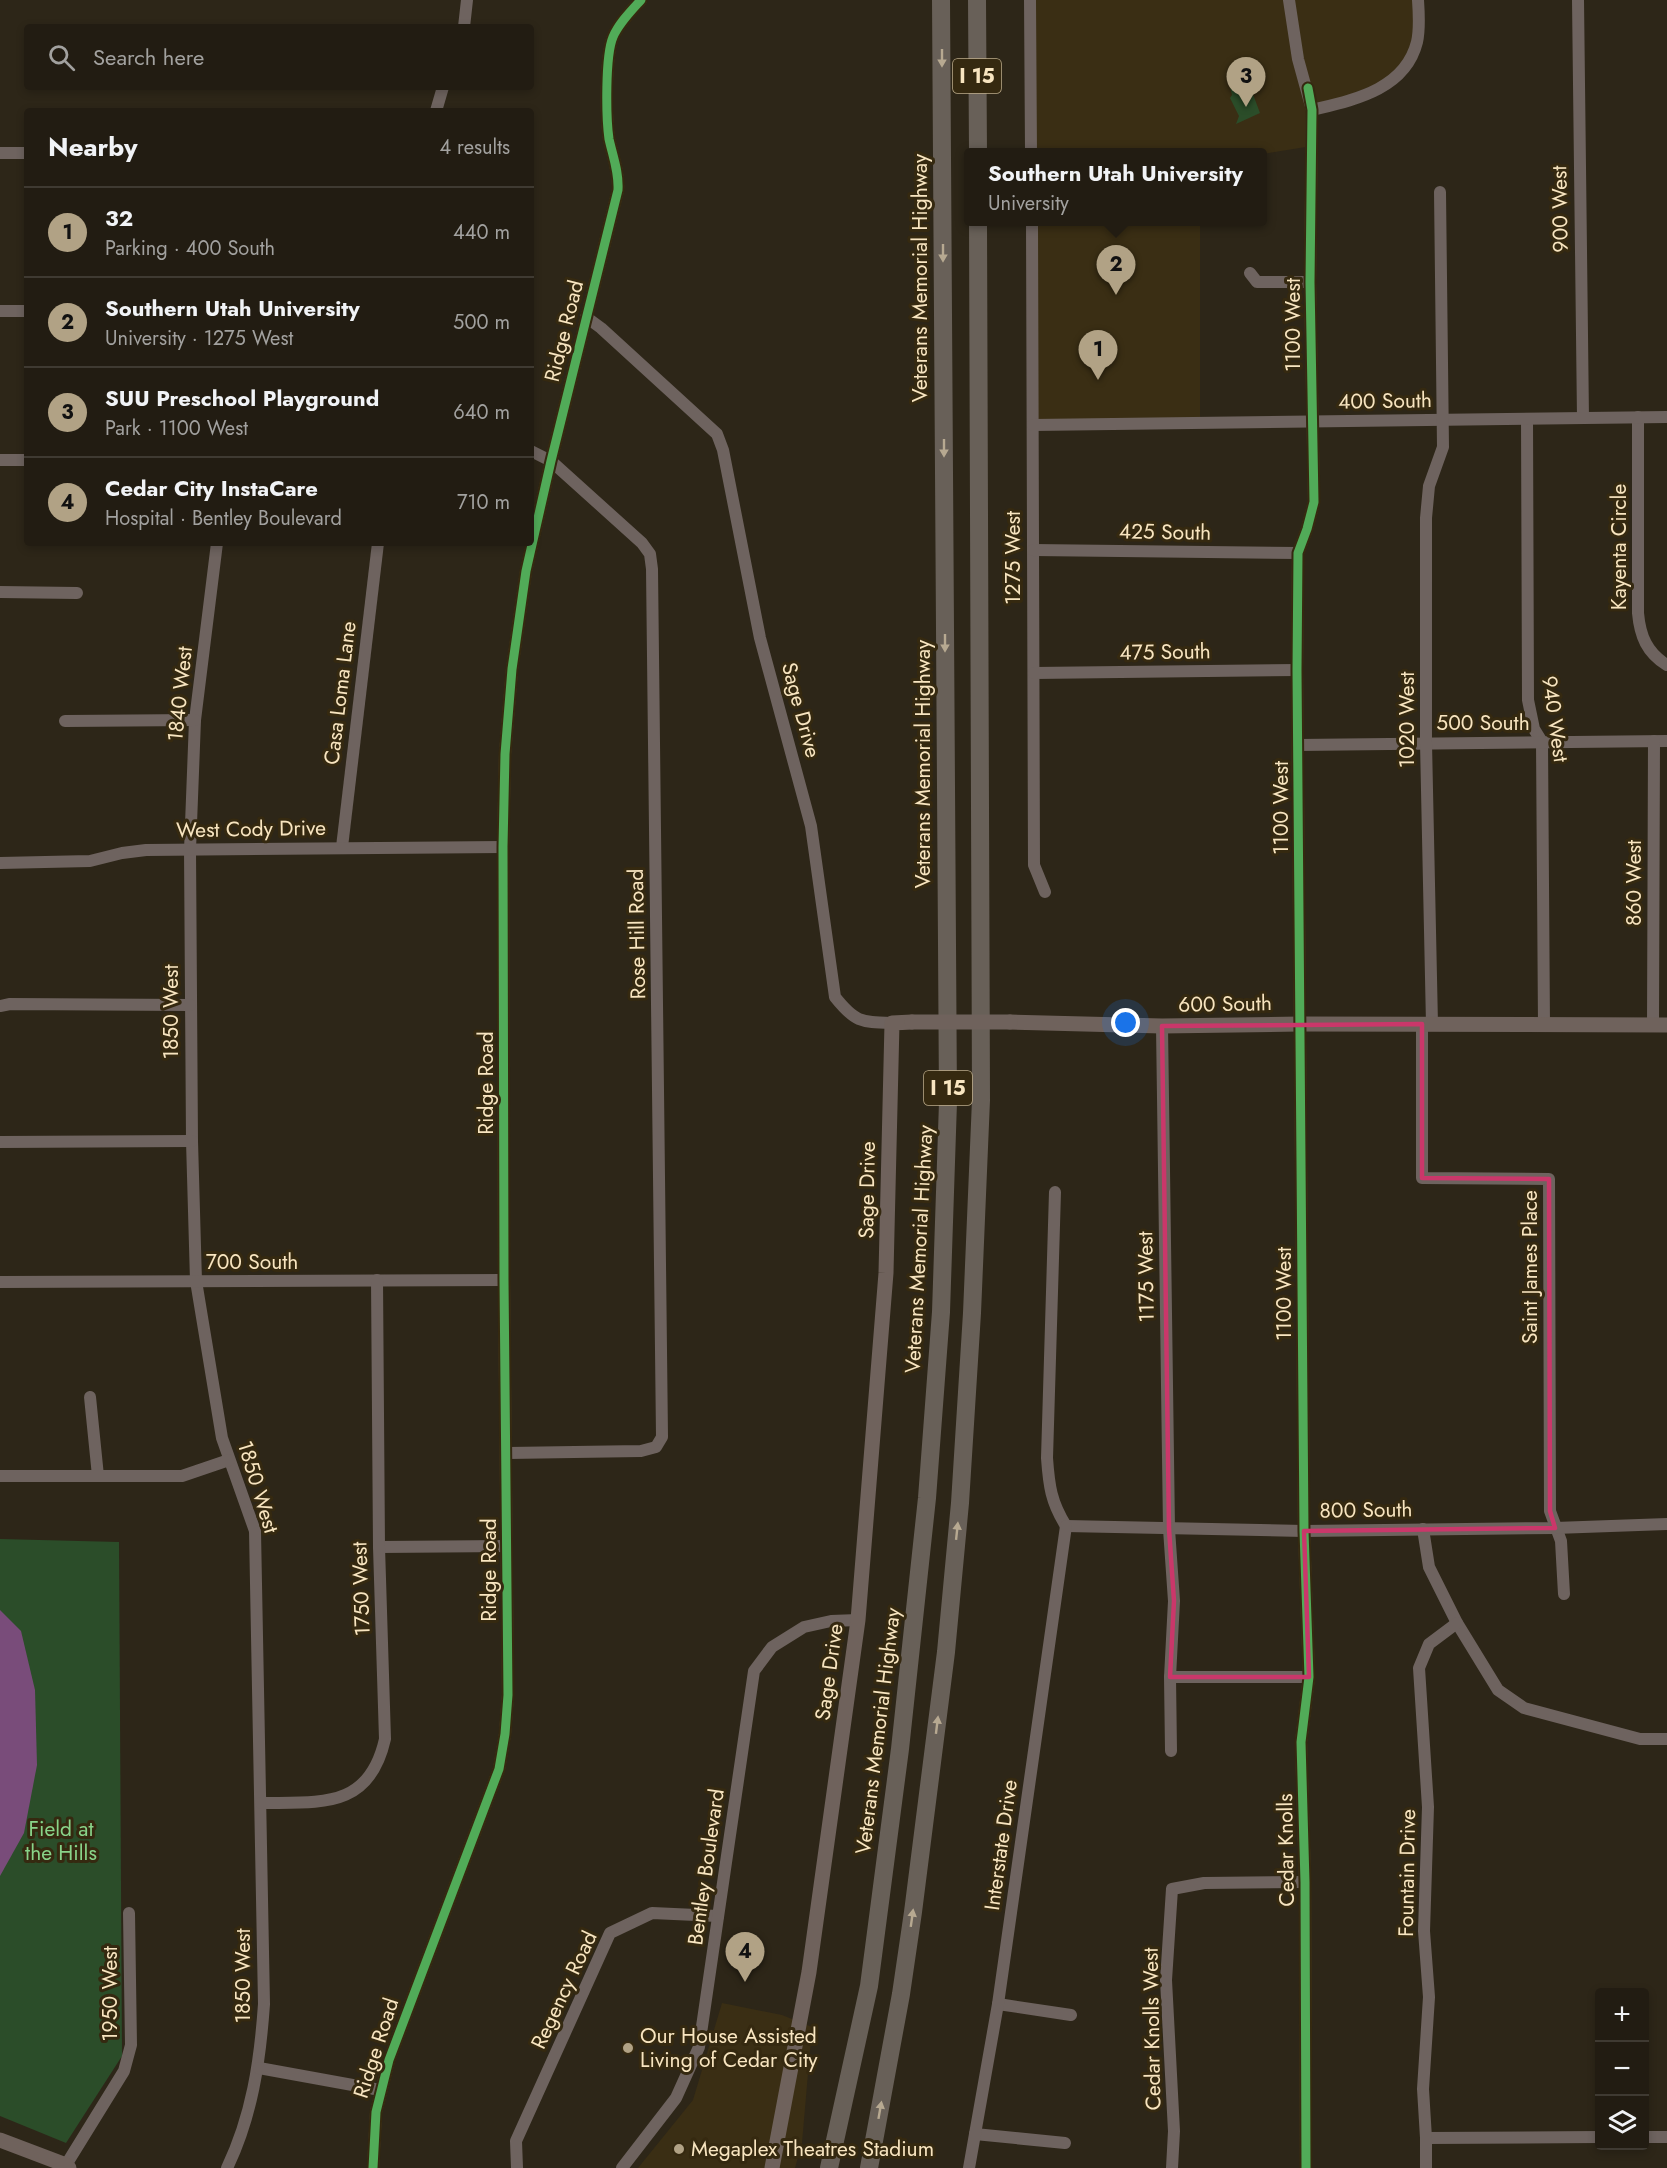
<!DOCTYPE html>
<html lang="en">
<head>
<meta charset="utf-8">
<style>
	body { margin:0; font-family:Jost,sans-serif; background:#2a251b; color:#f1f3f6 }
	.controls { position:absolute; right:18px; bottom:18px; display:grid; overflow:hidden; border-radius:6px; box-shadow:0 3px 9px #0003 }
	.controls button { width:54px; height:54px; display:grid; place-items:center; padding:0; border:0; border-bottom:2px solid #3f3a32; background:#221c12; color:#f1f3f6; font:30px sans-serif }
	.you { position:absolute; left:1126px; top:1023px; width:21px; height:21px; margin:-15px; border:4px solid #fff; border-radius:50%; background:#1a73e8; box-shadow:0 0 0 9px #1a73e833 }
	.badge { display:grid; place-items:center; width:39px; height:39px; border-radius:50%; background:#b1a285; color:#111; font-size:20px; font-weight:700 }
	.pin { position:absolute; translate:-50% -50px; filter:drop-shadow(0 2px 3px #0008) }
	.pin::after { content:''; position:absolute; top:32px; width:21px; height:18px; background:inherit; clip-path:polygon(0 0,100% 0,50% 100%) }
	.popup { position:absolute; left:964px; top:148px; width:303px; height:78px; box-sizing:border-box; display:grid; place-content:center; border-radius:6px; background:#221c12; filter:drop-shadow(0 2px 4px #0005); font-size:20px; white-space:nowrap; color:#a2a19f }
	.popup b { font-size:22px; color:#f1f3f6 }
	.popup::after { content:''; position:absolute; left:50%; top:100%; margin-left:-12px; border:12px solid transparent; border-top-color:#221c12 }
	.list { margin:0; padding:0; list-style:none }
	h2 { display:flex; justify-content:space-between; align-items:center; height:78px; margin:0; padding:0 24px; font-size:26px }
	h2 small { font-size:20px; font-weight:400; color:#a2a19f }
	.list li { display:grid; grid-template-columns:39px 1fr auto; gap:18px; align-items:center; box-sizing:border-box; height:90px; padding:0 24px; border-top:2px solid #3f3a32 }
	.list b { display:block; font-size:22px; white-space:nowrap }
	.list p { margin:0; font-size:20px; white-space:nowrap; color:#a2a19f }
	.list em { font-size:20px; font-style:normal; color:#a2a19f }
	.icon { flex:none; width:33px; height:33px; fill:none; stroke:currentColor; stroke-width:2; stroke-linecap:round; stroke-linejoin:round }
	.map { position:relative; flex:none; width:1667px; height:2168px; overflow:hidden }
	.search { position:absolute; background:#221c12; box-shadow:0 3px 9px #0003; left:24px; top:24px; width:510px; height:66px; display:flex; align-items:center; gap:15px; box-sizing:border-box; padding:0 21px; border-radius:6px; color:#a2a19f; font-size:22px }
	.panel { position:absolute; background:#221c12; box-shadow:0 3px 9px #0003; left:24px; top:108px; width:510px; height:438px; border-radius:6px }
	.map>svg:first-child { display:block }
	.built { fill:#3a2e14 }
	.green { fill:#2b4d29 }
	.water { fill:#794c7a }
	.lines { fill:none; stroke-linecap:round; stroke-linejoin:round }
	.minor { stroke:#6e635f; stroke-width:12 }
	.major { stroke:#6f625c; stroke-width:15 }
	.highway { stroke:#686058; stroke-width:18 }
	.major-bridge { stroke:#6f625c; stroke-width:15 }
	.cycleway-casing { stroke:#352910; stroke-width:13 }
	.cycleway { stroke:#51ab58; stroke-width:9 }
	.oneway { fill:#b7a991 }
	.marked { fill:none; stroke:#ca376a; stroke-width:4.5; stroke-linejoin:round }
	.poi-dot { fill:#b1a285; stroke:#352910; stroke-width:2 }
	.labels { text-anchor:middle; stroke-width:6; stroke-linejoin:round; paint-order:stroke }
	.shield { fill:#352910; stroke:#bead8b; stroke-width:1.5 }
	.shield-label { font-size:20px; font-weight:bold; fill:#f8e5c0 }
	.street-label { font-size:21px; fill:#f8e5c0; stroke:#352910 }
	.park-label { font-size:21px; fill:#89d489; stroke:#352910 }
	.poi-label { font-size:21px; fill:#f8e5c0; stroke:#352910; text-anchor:start }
</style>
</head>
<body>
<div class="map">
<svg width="1667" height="2168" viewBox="0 0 1667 2168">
	<rect width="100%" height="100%" fill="#2d2618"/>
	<g class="built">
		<path d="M1030,0H1418L1417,42L1396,76L1312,110V146L1263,154L1031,152Z"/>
		<path d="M1032,222H1200V423L1033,425Z"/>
		<path d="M722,2003L782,2015L812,2027L802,2143L795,2168H638L693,2100Z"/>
	</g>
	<g class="green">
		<path d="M1248,81L1260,113L1236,124L1239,116L1230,98L1232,95L1230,87Z"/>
		<path d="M0,1539L119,1542L122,2056L66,2143L0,2116Z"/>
	</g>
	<path class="water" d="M0,1610L21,1631L35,1690L37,1765L24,1833L0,1876Z"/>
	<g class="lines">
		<g class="minor">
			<path d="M1030,0L1031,152"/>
			<path d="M1289,0L1298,59L1312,110L1310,282L1314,502L1307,529L1298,553L1297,670L1304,1531L1309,1677L1301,1742L1305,1882L1306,2168"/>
			<path d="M1578,0L1583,418"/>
			<path d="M464,27L467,0"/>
			<path d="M1312,110C1353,100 1405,90 1417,42C1420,29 1419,14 1418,0"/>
			<path d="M436,111L443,87"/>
			<path d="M0,153H27"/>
			<path d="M1032,222L1034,865L1045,892"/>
			<path d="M1250,273L1257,282H1310"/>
			<path d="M0,311H27"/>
			<path d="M586,317L601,328L717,434L723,450L760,638L811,826L835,997C855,1022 860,1022 892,1023"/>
			<path d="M1638,417V613C1640,636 1647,653 1667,665"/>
			<path d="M1527,419L1528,700L1534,729L1542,742L1544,1025"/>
			<path d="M1033,425L1667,417"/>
			<path d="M0,460H27"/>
			<path d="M217,543L195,720L190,850L192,1141L196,1281L222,1438L255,1531L264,2004C260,2062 252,2116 227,2168"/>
			<path d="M1033,550L1298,553"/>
			<path d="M0,592L77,593"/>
			<path d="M1034,673L1297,670"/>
			<path d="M65,721L195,720"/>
			<path d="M1298,745L1667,741"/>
			<path d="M342,847L378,543"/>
			<path d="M0,863L90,861L122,853L146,850L503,847"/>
			<path d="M0,1006L10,1004L190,1005"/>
			<path d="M1422,1024V1178L1549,1179L1550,1511L1561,1541L1564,1594"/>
			<path d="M1432,1024L1426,743V518L1429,486L1443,447L1440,192"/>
			<path d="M1653,1025L1654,741"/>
			<path d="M1162,1026L1169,1529L1174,1601L1170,1677L1171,1751"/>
			<path d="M0,1142L192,1141"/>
			<path d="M1055,1192L1047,1458C1049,1486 1051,1502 1066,1526"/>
			<path d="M0,1282L504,1280"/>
			<path d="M90,1397L98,1476"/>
			<path d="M506,1453L641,1451L656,1447L662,1437L652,569L650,554L642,543L551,461L531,451"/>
			<path d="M0,1476H182L229,1460"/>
			<path d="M1066,1526L1304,1531L1555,1528L1667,1524"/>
			<path d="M1423,1529L1429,1567L1457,1623L1498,1690L1524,1708L1640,1739H1667"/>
			<path d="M379,1547L507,1546"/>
			<path d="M1170,1677H1309"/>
			<path d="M261,1803C320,1802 369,1810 385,1739L379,1547L377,1280"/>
			<path d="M998,2004L1071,2015"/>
			<path d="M259,2068L380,2090"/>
			<path d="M975,2134L1065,2143"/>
			<path d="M1644,2137H1667"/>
			<path d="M1426,2138L1600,2137"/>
			<path d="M66,2165L124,2071L131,2045L129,1913"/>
			<path d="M373,2168L376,2112L389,2060L499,1769L505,1734L508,1695L504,1280L503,847L505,754L512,669L526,571L551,461L618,190C619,172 613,157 609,139C606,118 605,56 613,37C619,23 631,11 641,0"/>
			<path d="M517,2168L516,2141L610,1933L652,1913L718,1916"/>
			<path d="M622,2168L676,2098L699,2047L754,1671L772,1647L804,1627L831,1621L858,1620"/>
			<path d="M969,2168L998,2004L1066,1526"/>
			<path d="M1172,2168L1174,2131L1166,1980L1172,1889L1204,1883L1305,1882"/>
			<path d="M1426,2168V2138L1423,2089L1429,1997L1424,1931L1428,1807L1419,1668L1429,1644L1457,1623"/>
		</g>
		<g class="major">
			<path d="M1010,1022L1162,1026L1300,1024L1667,1025"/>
			<path d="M0,2140L66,2165L69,2168"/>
			<path d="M772,2168L809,1972L858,1620L886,1273L892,1023L912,1022"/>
		</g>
		<g class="highway">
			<path d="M977,0L978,152"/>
			<path d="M829,2168L869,1986L900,1749L927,1498L941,1312L948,1102L941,0"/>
			<path d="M869,2168L901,1994L913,1912L946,1652L960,1503L972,1313L981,1100L978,222"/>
		</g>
		<path class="major-bridge" d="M912,1022H1010"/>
		<g class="cycleway-casing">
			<g id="cycleway">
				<path d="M373,2168L376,2112L389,2060L499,1769L505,1734L508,1695L504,1280L503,847L505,754L512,669L526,571L551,461L618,190C619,172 613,157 609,139C606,118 605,56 613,37C619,23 631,11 641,0"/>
				<path d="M1306,2168L1305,1882L1301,1742L1309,1677L1304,1531L1297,670L1298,553L1307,529L1314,502L1310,282L1312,110L1308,88"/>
			</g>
		</g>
		<use href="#cycleway" class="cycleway"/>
	</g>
	<defs><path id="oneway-solid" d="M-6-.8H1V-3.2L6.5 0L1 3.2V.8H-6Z" transform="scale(1.5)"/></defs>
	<g class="oneway">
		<use href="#oneway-solid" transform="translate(942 58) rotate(90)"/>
		<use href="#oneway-solid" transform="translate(943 253) rotate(90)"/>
		<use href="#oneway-solid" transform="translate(944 448) rotate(90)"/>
		<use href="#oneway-solid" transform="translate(945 643) rotate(90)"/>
		<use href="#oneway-solid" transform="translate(957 1531) rotate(-84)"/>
		<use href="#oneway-solid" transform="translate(937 1725) rotate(-83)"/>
		<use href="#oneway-solid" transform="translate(912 1918) rotate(-82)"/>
		<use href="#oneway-solid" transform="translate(880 2110) rotate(-80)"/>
	</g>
	<path class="marked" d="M1422,1024V1178L1549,1179L1550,1511L1555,1528L1304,1531L1309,1677H1170L1174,1601L1169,1529L1162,1026Z"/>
	<g class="poi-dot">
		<circle cx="628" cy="2048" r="6"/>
		<circle cx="679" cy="2149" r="6"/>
	</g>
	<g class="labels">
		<g class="shield">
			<rect x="953" y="59" width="48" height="34" rx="4.5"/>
			<rect x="924" y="1071" width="48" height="34" rx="4.5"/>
		</g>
		<g class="shield-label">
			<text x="977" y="83">I 15</text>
			<text x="948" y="1095">I 15</text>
		</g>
		<g class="street-label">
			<text transform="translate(1560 209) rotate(-91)" y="7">900 West</text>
			<text transform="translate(920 278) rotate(-90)" y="7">Veterans Memorial Highway</text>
			<text transform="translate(1293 325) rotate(-90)" y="7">1100 West</text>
			<text transform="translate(564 331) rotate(-76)" y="7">Ridge Road</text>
			<text transform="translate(1385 401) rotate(-1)" y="7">400 South</text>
			<text transform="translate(1165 532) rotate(1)" y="7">425 South</text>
			<text transform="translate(1619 547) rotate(-90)" y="7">Kayenta Circle</text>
			<text transform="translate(1013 558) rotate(-90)" y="7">1275 West</text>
			<text transform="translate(1165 652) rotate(-1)" y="7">475 South</text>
			<text transform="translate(340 693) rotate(-83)" y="7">Casa Loma Lane</text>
			<text transform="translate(180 694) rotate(-84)" y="7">1840 West</text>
			<text transform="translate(801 710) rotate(75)" y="7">Sage Drive</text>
			<text transform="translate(1555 719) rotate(82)" y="7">940 West</text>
			<text transform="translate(1407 720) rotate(-90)" y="7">1020 West</text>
			<text x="1483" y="730">500 South</text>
			<text transform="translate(923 764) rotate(-90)" y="7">Veterans Memorial Highway</text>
			<text transform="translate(1281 808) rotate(-90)" y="7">1100 West</text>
			<text transform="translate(251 829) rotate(-1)" y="7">West Cody Drive</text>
			<text transform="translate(1634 883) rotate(-90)" y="7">860 West</text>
			<text transform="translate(637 934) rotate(-91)" y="7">Rose Hill Road</text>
			<text transform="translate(1225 1004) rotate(-1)" y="7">600 South</text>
			<text transform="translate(171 1012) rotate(-90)" y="7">1850 West</text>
			<text transform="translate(486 1083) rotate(-90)" y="7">Ridge Road</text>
			<text transform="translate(867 1190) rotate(-89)" y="7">Sage Drive</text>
			<text transform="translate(919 1249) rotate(-87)" y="7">Veterans Memorial Highway</text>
			<text x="252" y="1269">700 South</text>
			<text transform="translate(1530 1267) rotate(-90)" y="7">Saint James Place</text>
			<text transform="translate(1146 1277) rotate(-91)" y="7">1175 West</text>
			<text transform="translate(1284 1294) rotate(-90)" y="7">1100 West</text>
			<text transform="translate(258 1487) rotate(73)" y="7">1850 West</text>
			<text transform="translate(1366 1510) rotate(-1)" y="7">800 South</text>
			<text transform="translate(489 1570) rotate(-90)" y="7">Ridge Road</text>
			<text transform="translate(361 1589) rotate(-92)" y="7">1750 West</text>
			<text transform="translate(829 1672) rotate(-82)" y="7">Sage Drive</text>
			<text transform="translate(878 1731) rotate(-83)" y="7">Veterans Memorial Highway</text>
			<text transform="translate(1001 1845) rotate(-82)" y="7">Interstate Drive</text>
			<text transform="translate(1286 1850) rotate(-91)" y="7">Cedar Knolls</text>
			<text transform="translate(706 1867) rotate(-82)" y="7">Bentley Boulevard</text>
			<text transform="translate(1407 1873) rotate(-89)" y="7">Fountain Drive</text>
			<text transform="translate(243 1976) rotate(-90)" y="7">1850 West</text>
			<text transform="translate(564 1990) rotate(-65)" y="7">Regency Road</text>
			<text transform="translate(110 1994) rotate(-90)" y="7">1950 West</text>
			<text transform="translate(1152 2029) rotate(-91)" y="7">Cedar Knolls West</text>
			<text transform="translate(376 2048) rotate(-72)" y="7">Ridge Road</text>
		</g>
		<g class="park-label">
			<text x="61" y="1836">Field at<tspan x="61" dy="24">the Hills</tspan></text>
		</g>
		<g class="poi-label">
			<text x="640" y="2043">Our House Assisted<tspan x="640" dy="24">Living of Cedar City</tspan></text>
			<text x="691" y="2156">Megaplex Theatres Stadium</text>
		</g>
	</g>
</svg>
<div class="controls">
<button>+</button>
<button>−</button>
<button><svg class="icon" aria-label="layers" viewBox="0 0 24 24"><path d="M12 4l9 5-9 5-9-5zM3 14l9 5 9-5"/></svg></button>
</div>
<div class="you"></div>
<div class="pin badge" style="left:1098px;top:380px">1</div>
<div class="pin badge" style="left:1116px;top:295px">2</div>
<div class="popup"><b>Southern Utah University</b>University</div>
<div class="pin badge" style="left:1246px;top:107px">3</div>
<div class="pin badge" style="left:745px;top:1982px">4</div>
<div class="search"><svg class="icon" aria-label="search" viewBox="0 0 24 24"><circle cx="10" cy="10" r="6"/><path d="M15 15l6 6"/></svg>Search here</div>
<section class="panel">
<h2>Nearby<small>4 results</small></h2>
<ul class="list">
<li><span class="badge">1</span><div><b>32</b><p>Parking · 400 South</p></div><em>440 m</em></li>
<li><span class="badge">2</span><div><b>Southern Utah University</b><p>University · 1275 West</p></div><em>500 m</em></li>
<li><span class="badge">3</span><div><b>SUU Preschool Playground</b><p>Park · 1100 West</p></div><em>640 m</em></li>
<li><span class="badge">4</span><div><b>Cedar City InstaCare</b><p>Hospital · Bentley Boulevard</p></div><em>710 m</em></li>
</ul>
</section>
</div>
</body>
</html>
